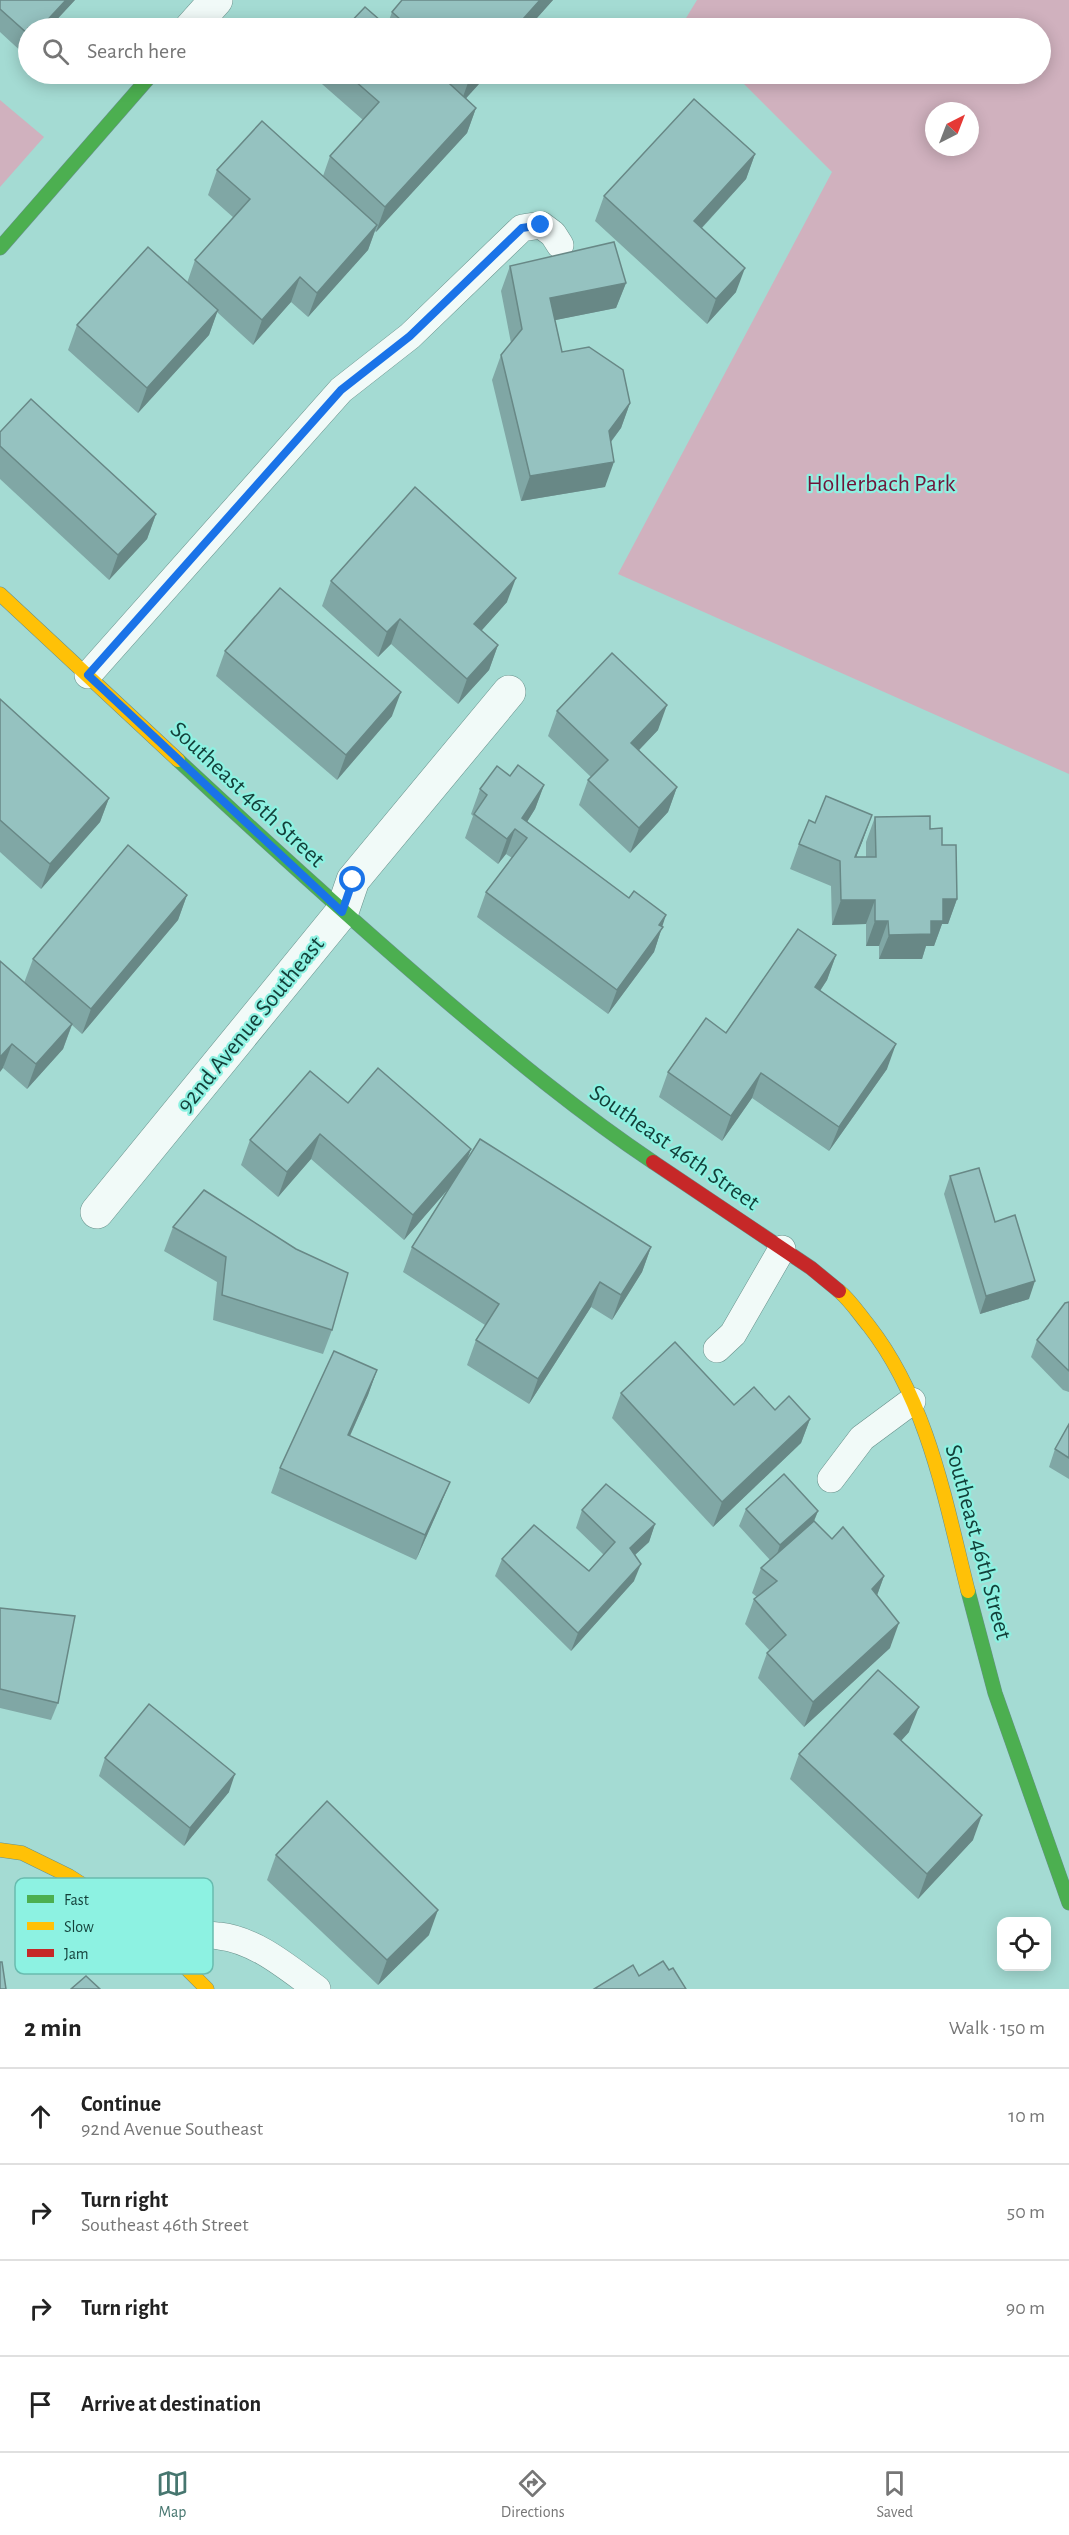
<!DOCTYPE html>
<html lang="en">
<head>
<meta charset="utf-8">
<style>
	body { margin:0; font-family:"Alegreya Sans",sans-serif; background:#f6f6f6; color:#222 }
	.controls { position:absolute; right:18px; bottom:18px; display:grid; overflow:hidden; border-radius:12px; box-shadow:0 3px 15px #0003 }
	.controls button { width:54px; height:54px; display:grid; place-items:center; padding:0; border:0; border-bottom:2px solid #e0e0e0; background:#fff; color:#222; font:30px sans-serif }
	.compass { position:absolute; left:925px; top:102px; width:54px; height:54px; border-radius:50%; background:#fff; box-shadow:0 3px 15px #0003; rotate:42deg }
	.stop { position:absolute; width:18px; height:18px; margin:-14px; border:4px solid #1a73e8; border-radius:50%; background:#fff }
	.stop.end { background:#1a73e8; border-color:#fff; box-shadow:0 2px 6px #0008 }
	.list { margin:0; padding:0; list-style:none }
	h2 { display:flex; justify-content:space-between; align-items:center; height:78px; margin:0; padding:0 24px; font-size:26px }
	h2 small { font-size:20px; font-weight:400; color:#767676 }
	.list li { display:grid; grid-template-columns:39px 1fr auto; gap:18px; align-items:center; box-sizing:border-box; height:96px; padding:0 24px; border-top:2px solid #e0e0e0 }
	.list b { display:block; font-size:22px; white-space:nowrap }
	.list p { margin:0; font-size:20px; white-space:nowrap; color:#767676 }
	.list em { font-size:20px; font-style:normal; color:#767676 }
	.icon { flex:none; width:33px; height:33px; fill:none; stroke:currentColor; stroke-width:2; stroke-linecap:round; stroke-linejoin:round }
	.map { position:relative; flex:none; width:1069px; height:1989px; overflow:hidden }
	.search { position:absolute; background:#fff; box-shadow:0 3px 15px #0003; left:18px; right:18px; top:18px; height:66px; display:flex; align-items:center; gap:15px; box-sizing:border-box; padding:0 21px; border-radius:33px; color:#767676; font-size:22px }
	.sheet { height:462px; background:#fff }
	nav { display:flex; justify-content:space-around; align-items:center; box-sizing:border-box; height:84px; border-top:2px solid #e0e0e0; background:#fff; font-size:16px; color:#767676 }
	nav a { display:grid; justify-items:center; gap:3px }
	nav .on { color:#46766f }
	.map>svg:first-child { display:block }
	.green { fill:#d0b1be; fill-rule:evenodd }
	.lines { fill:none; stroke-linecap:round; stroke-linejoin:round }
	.lane-casing { stroke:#68918b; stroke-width:28 }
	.street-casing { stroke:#68918b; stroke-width:34 }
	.fast-casing { stroke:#68918b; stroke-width:15 }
	.slow-casing { stroke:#68918b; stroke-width:15 }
	.jam-casing { stroke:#68918b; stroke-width:15 }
	.lane { stroke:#f1faf8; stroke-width:27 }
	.street { stroke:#f1faf8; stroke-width:33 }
	.fast { stroke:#4caf50; stroke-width:14 }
	.slow { stroke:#ffc107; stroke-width:14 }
	.jam { stroke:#c62828; stroke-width:14 }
	.wall { fill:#80a7a5 }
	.shaded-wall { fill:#688886 }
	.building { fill:#95c2c0; stroke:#688886; stroke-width:1.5 }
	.route { stroke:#1a73e8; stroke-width:8 }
	.labels { text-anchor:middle; stroke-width:4.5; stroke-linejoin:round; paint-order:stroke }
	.park-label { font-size:24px; fill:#701539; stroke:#8df2e2 }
	.street-label { font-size:24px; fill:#133f39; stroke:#8df2e2 }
	.key { fill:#8df2e2; stroke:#68bcaf; stroke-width:1.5 }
	.key-label { font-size:16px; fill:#133f39 }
</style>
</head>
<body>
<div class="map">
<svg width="1069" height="1989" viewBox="0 0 1069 1989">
	<rect width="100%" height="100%" fill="#a4dbd3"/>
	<g class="green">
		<path d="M697,0H1069V774L618,574L832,172L734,74H1040V28H689L683,23ZM934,111H970V147H934Z"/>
		<path d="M0,100L44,137L0,187Z"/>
	</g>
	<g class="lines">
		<g class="lane-casing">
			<g id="lane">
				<path d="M88,675L341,390L410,336L522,228L541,225L553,234L560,245"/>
				<path d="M717,1349L733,1334L782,1249"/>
				<path d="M831,1479L862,1438L912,1401"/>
				<path d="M154,1937C175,1936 198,1933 219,1936C256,1940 288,1968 317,1989"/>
			</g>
		</g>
		<g class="street-casing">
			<g id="street">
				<path d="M191,28L216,0"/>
				<path d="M97,1212L342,912L353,880L509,692"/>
			</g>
		</g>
		<g class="fast-casing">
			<g id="fast">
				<path d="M0,248L152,74"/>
				<path d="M178,760C266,842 354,922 445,1000C512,1057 580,1113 653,1162"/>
				<path d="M968,1591L995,1693L1069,1903"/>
			</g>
		</g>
		<g class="slow-casing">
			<g id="slow">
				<path d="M0,594L178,760"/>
				<path d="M839,1291C851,1301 859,1314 869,1326C928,1402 945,1500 968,1591"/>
				<path d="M0,1850L22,1853L69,1876L138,1920L207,1989"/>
			</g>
		</g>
		<g class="jam-casing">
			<path id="jam" d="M653,1162L811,1268L839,1291"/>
		</g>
		<use href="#lane" class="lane"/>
		<use href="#street" class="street"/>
		<use href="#fast" class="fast"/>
		<use href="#slow" class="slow"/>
		<use href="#jam" class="jam"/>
	</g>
	<g class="wall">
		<path d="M0,0H75L49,28H28V51L25,55L0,32Z"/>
		<path d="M402,0H553L528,28H345L387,26L392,12Z"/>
		<path d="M316,74H488L466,98L476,108L467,133L376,232L375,231L368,250L308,317L291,302L253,345L217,312L209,335L138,413L68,350L77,325L187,283L195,260L234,218L208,195L217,170L323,176L330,156L363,120L314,77Z"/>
		<path d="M755,154L746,179L702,228L736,292L707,324L595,221L604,196Z"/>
		<path d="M510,266L626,283L616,308L555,320L562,352L630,403L621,428L611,442L605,487L521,501L492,380L501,355L511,343L501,291Z"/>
		<path d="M0,432L156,514L147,539L109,580L0,479Z"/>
		<path d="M331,581L507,602L481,631L498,645L489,670L458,704L391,644L378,657L322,606Z"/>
		<path d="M225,651L392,716L337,780L216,676Z"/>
		<path d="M0,699L109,798L100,822L41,889L0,852Z"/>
		<path d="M557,711L658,730L638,751L677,787L668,812L630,853L579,805L588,780L591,777L548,736Z"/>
		<path d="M510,776L544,785L535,809L527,822L662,927L654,952L608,1014L477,917L486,892L512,858L506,854L498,864L465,838L473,816L471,814L480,789Z"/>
		<path d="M875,817L930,829L942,845L957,899L948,924H942L934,946H926L922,959H879V946H866V924L832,925L831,886L790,869L799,844L815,823L863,840L856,857H866V842Z"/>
		<path d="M187,895L178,920L82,1034L72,1025L63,1049L27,1089L3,1068L24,983L33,959Z"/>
		<path d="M836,955L827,980L820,991L887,1069L829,1151L752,1098L722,1141L659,1097L668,1072Z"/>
		<path d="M348,1103L471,1149L466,1161L651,1247L642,1272L612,1320L591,1307L529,1404L467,1365L476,1340L485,1325L403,1272L412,1247L450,1187L404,1240L311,1159L278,1197L241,1165L250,1140Z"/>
		<path d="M950,1176L995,1222L1029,1299L980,1314L944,1194Z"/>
		<path d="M173,1227L296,1249L332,1330L323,1354L213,1320L217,1282L164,1251Z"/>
		<path d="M1069,1302V1392L1063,1390L1031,1357L1037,1340Z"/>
		<path d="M377,1370L368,1395L350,1436L440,1506L416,1560L271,1493L280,1468Z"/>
		<path d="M621,1393L775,1410L810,1419L801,1443L713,1527L612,1418Z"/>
		<path d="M1069,1424V1479L1049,1467L1055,1449Z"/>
		<path d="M746,1509L818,1511L814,1521L832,1539L884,1576L877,1595L890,1648L804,1727L758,1678L767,1653L770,1651L745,1624L754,1599L757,1597L752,1593L761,1568L770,1560L739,1526Z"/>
		<path d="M582,1510L655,1524L649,1542L635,1555L634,1581L571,1651L495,1576L502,1559L589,1571L604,1555L576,1528Z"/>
		<path d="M0,1608L58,1703L51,1720L0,1708Z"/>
		<path d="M909,1732L901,1741L973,1840L918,1899L790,1779L799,1754Z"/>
		<path d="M105,1758L229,1792L184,1846L99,1776Z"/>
		<path d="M276,1855L429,1935L378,1985L267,1880Z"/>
	</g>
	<g class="shaded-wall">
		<path d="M66,0H75L49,28H40Z"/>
		<path d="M540,0H553L528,28H515Z"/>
		<path d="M475,74H488L460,105L469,80Z"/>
		<path d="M476,108L467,133L376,232L385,207Z"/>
		<path d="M755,154L746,179L685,246L694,221Z"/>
		<path d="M377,225L368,250L308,317L317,293Z"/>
		<path d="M745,268L736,292L707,324L716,299Z"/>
		<path d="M300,277L291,302L253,345L262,320Z"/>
		<path d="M626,283L616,308L541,323L550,298Z"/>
		<path d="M218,310L209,335L138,413L147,388Z"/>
		<path d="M630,403L621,428L600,456L609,431Z"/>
		<path d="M614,462L605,487L521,501L530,476Z"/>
		<path d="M156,514L147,539L109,580L118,555Z"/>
		<path d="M516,578L507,602L465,649L474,624Z"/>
		<path d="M400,619L391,644L378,657L387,632Z"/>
		<path d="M498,645L489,670L458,704L467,679Z"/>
		<path d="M401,692L392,716L337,780L346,755Z"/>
		<path d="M667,705L658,730L622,768L631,743Z"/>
		<path d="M544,785L535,809L520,833L522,818Z"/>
		<path d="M677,787L668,812L630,853L639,828Z"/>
		<path d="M109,798L100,822L41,889L50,864Z"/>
		<path d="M872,815L863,840L846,882L855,857Z"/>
		<path d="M515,829L506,854L498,864L507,839Z"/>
		<path d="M187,895L178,920L82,1034L91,1009Z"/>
		<path d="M943,899H957L948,924H942L934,946H926L922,959H879L889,935L931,921Z"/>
		<path d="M841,900H875L866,924L832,925Z"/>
		<path d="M666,915L654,952L608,1014L617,990Z"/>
		<path d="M875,921H888L879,946H866Z"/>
		<path d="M836,955L827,980L806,1012L815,987Z"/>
		<path d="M72,1024L63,1049L27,1089L36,1064Z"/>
		<path d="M12,1044L3,1068L0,1072V1057Z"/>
		<path d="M896,1044L887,1069L829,1151L839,1127Z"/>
		<path d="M761,1073L752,1098L722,1141L731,1116Z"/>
		<path d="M320,1134L311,1159L278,1197L287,1172Z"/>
		<path d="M471,1149L462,1173L404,1240L413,1215Z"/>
		<path d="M651,1247L642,1272L612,1320L621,1295Z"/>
		<path d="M1035,1281L1029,1299L980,1314L986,1296Z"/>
		<path d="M600,1282L591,1307L529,1404L538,1379Z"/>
		<path d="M377,1370L368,1395L339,1460L348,1435Z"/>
		<path d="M810,1419L801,1443L713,1527L722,1502Z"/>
		<path d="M450,1482L440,1506L416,1560L425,1535Z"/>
		<path d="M818,1511L811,1528L774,1563L780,1545Z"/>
		<path d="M655,1524L649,1542L624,1565L630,1548Z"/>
		<path d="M641,1564L634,1581L571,1651L578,1633Z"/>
		<path d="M884,1576L875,1601L872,1589Z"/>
		<path d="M899,1623L890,1648L804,1727L813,1702Z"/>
		<path d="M919,1707L909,1732L885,1758L894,1734Z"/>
		<path d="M235,1774L229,1792L184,1846L190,1828Z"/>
		<path d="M982,1815L973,1840L918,1899L927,1874Z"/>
		<path d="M438,1910L429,1935L378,1985L387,1960Z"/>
	</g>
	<g class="building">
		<path d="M0,0H66L40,28H28V34L0,9Z"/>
		<path d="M402,0H540L515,28H410L392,12Z"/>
		<path d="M365,7L389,28H345Z"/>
		<path d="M347,74H439L476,108L385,207L330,156L379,102Z"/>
		<path d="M461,74H475L469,80Z"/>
		<path d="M694,99L755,154L694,221L745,268L716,299L604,196Z"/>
		<path d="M262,121L377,225L317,293L300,277L262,320L195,260L250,199L217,170Z"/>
		<path d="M614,242L626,283L550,298L562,352L589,347L623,370L630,403L609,431L614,462L530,476L501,355L522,329L510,266Z"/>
		<path d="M148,247L218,310L147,388L77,325Z"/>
		<path d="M31,399L156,514L118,555L0,446V432Z"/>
		<path d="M415,487L516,578L474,624L498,645L467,679L400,619L387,632L331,581Z"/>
		<path d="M280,588L401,692L346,755L225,651Z"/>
		<path d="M612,653L667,705L631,743L677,787L639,828L588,780L608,760L557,711Z"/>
		<path d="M0,699L109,798L50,864L0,820Z"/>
		<path d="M518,765L544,785L522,818L629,898L634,891L666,915L659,925L663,927L617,990L486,892L527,838L515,829L507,839L474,814L487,795L480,789L497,766L510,776Z"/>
		<path d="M826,796L872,815L855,857H876L875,817L930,816V829L942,828V845H956L957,899H943V921H931V934L889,935L888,921H875V900H841L840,861L799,844L809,820L815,823Z"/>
		<path d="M128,845L187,895L91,1009L33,959Z"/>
		<path d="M798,929L836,955L815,987L896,1044L839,1127L761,1073L731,1116L668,1072L706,1018L726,1033Z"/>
		<path d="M0,961L72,1024L36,1064L12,1044L0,1057Z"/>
		<path d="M378,1068L471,1149L413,1215L320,1134L287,1172L250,1140L310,1071L348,1103Z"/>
		<path d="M480,1139L651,1247L621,1295L600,1282L538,1379L476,1340L499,1304L412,1247Z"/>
		<path d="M979,1168L995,1222L1015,1215L1035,1281L986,1296L950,1176Z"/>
		<path d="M204,1190L296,1249L348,1273L332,1330L222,1295L226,1257L173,1227Z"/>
		<path d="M1069,1302V1371L1037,1340L1065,1303Z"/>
		<path d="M675,1342L734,1405L754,1387L775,1410L789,1396L810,1419L722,1502L621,1393Z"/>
		<path d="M334,1351L377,1370L348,1435L450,1482L425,1535L280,1468Z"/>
		<path d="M1069,1424V1458L1055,1449Z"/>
		<path d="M784,1474L818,1511L780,1545L746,1509Z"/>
		<path d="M606,1484L655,1524L630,1548L641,1564L578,1633L502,1559L534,1525L589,1571L615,1542L582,1510Z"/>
		<path d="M814,1521L832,1539L843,1527L884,1576L872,1589L899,1623L813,1702L767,1653L786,1635L754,1599L777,1581L761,1568Z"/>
		<path d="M0,1608L75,1616L58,1703L0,1689Z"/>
		<path d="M878,1670L919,1707L894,1734L982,1815L927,1874L799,1754Z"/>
		<path d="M149,1704L235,1774L190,1828L105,1758Z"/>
		<path d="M327,1801L438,1910L387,1960L276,1855Z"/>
		<path d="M663,1961L669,1970L673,1968L686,1989H594L633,1965L639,1976Z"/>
		<path d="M0,1962H2L6,1989H0Z"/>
		<path d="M86,1976L100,1989H71Z"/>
	</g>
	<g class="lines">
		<path class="route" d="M353,880L342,912L88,675L341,390L410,336L522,228L541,225"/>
	</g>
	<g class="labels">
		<g class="park-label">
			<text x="881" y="491">Hollerbach Park</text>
		</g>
		<g class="street-label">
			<text transform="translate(248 794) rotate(43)" y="8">Southeast 46th Street</text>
			<text transform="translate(250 1024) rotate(-51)" y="8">92nd Avenue Southeast</text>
			<text transform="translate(675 1147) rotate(35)" y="8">Southeast 46th Street</text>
			<text transform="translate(979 1542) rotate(75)" y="8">Southeast 46th Street</text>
		</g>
	</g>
	<rect x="15" y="1878" width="198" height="96" rx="9" class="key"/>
	<rect x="27" y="1895" width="27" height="8" fill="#4caf50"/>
	<rect x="27" y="1922" width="27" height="8" fill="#ffc107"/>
	<rect x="27" y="1949" width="27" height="8" fill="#c62828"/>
	<g class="key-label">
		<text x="64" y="1905">Fast</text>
		<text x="64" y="1932">Slow</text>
		<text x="64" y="1959">Jam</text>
	</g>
</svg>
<div class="controls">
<button><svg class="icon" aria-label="locate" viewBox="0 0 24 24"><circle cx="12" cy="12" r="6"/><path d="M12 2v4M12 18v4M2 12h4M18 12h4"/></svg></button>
</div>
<svg class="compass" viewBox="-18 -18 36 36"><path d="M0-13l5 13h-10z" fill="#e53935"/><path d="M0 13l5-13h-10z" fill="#767676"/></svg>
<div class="stop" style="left:353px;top:880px"></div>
<div class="stop end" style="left:541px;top:225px"></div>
<div class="search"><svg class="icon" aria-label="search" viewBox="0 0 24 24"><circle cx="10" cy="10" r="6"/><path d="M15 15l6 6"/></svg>Search here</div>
</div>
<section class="sheet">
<h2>2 min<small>Walk · 150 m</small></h2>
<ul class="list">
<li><svg class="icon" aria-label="ahead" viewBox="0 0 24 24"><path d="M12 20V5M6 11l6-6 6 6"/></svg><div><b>Continue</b><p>92nd Avenue Southeast</p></div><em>10 m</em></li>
<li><svg class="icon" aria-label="right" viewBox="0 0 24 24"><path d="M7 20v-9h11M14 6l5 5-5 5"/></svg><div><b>Turn right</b><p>Southeast 46th Street</p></div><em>50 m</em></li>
<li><svg class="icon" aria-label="right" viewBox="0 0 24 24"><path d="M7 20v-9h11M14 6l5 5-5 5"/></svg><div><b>Turn right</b></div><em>90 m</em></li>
<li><svg class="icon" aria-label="arrive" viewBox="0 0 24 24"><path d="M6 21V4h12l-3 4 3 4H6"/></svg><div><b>Arrive at destination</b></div></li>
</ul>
</section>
<nav>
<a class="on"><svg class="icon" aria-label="map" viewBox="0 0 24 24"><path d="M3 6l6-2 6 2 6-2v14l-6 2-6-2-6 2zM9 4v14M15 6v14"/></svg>Map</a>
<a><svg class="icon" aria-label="directions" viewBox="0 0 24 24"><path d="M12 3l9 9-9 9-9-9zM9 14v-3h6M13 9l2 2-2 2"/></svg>Directions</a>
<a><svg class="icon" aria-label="saved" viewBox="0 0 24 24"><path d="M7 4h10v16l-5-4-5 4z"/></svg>Saved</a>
</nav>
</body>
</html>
